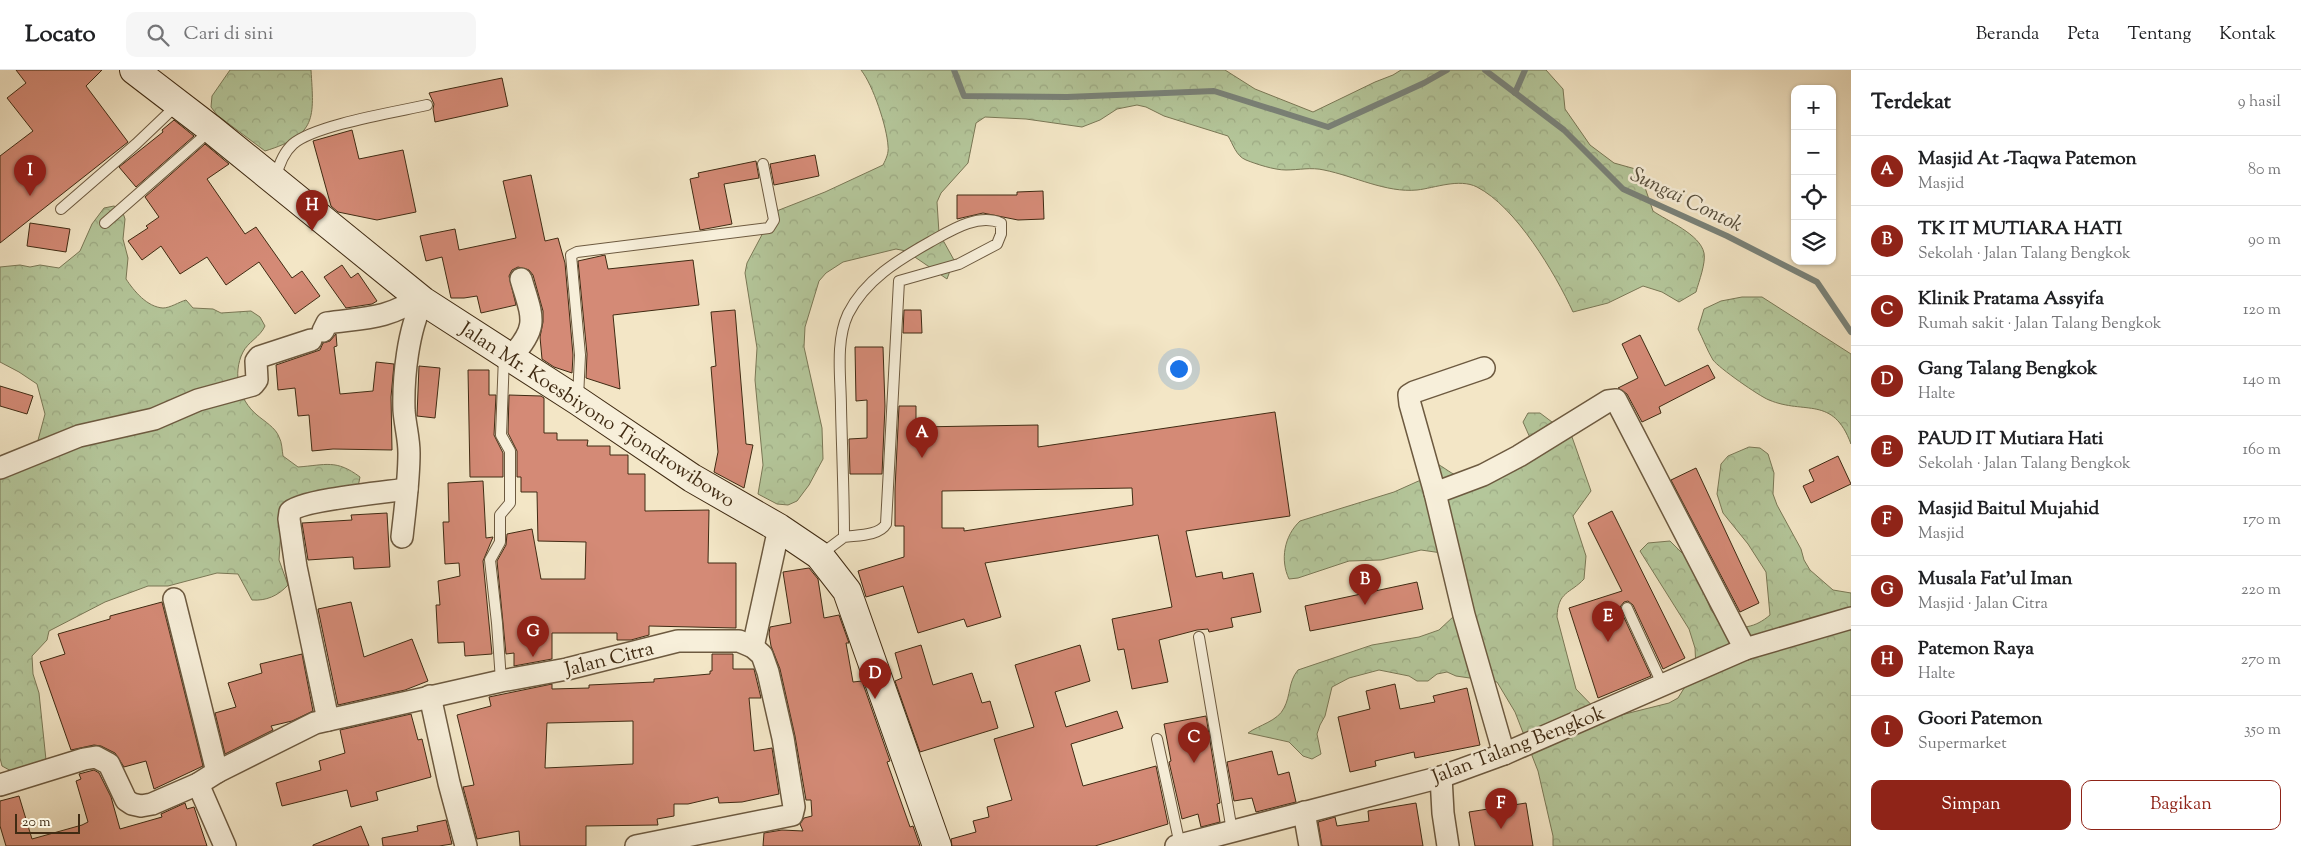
<!DOCTYPE html>
<html lang="id">
<head>
<meta charset="utf-8">
<style>
	body { margin:0; font-family:"Sorts Mill Goudy",serif; background:#f6f6f6; color:#202124 }
	.controls { position:absolute; right:15px; top:15px; display:grid; overflow:hidden; border-radius:10px; box-shadow:0 1px 4px #0004 }
	.controls button { width:45px; height:45px; display:grid; place-items:center; padding:0; border:0; border-bottom:1px solid #e0e0e0; background:#fff; color:#202124; font:25px sans-serif }
	.scale { position:absolute; left:15px; bottom:12px; width:65px; box-sizing:border-box; padding-left:5px; border:2px solid #402b13; border-top:0; font-size:14px; line-height:18px; white-space:nowrap; color:#402b13; -webkit-text-stroke:4px #f7efda; paint-order:stroke }
	.you { position:absolute; left:1178px; top:298px; width:18px; height:18px; margin:-12px; border:4px solid #fff; border-radius:50%; background:#1a73e8; box-shadow:0 0 0 8px #1a73e833 }
	.badge { display:grid; place-items:center; width:32px; height:32px; border-radius:50%; background:#8f2418; color:#fff; font-size:16px; font-weight:700 }
	.pin { position:absolute; translate:-50% -41px; filter:drop-shadow(0 1px 2px #0008) }
	.pin::after { content:''; position:absolute; top:26px; width:18px; height:15px; background:inherit; clip-path:polygon(0 0,100% 0,50% 100%) }
	.list { margin:0; padding:0; list-style:none }
	h2 { display:flex; justify-content:space-between; align-items:center; height:65px; margin:0; padding:0 20px; font-size:21px }
	h2 small { font-size:16px; font-weight:400; color:#757577 }
	.list li { display:grid; grid-template-columns:32px 1fr auto; gap:15px; align-items:center; box-sizing:border-box; height:70px; padding:0 20px; border-top:1px solid #e0e0e0 }
	.list b { display:block; font-size:19px; white-space:nowrap }
	.list p { margin:0; font-size:16px; white-space:nowrap; color:#757577 }
	.list em { font-size:16px; font-style:normal; color:#757577 }
	.actions { display:flex; gap:10px; padding:15px 20px }
	.actions a { flex:1; padding:11px 0; border:1px solid #8f2418; border-radius:10px; text-align:center; font-size:18px; color:#8f2418 }
	.actions .main { background:#8f2418; color:#fff }
	.icon { flex:none; width:28px; height:28px; fill:none; stroke:currentColor; stroke-width:2; stroke-linecap:round; stroke-linejoin:round }
	.map { position:relative; flex:none; width:1851px; height:776px; overflow:hidden }
	header { display:flex; align-items:center; gap:30px; box-sizing:border-box; height:70px; padding:0 25px; background:#fff; border-bottom:1px solid #e0e0e0 }
	header strong { font-size:24px }
	nav { display:flex; gap:28px; margin-inline-start:auto; font-size:18px }
	.search { width:350px; height:45px; background:#f6f6f6; display:flex; align-items:center; gap:12px; box-sizing:border-box; padding:0 18px; border-radius:10px; color:#757577; font-size:19px }
	main { display:flex }
	aside { flex:1; background:#fff }
	.map>svg:first-child { display:block }
	.forest { fill:url(#forest-crowns); stroke:#7a7856 }
	.lines { fill:none; stroke-linecap:round; stroke-linejoin:round }
	.stream { stroke:#7a837a; stroke-width:6 }
	.building { fill:#d48a76; stroke:#402b13; fill-rule:evenodd }
	.service-casing { stroke:#6d5a40; stroke-width:12 }
	.minor-casing { stroke:#6d5a40; stroke-width:24 }
	.secondary-casing { stroke:#402b13; stroke-width:30 }
	.service { stroke:#f7efda; stroke-width:10 }
	.minor { stroke:#f7efda; stroke-width:21 }
	.secondary { stroke:#f7efda; stroke-width:28 }
	.labels { text-anchor:middle; stroke-width:5; stroke-linejoin:round; paint-order:stroke }
	.street-label { font-size:20px; fill:#402b13; stroke:#f7efda }
	.water-label { font-size:21px; font-style:italic; fill:#58503e; stroke:#f7efda }
</style>
</head>
<body>
<header>
<strong>Locato</strong>
<div class="search"><svg class="icon" aria-label="search" viewBox="0 0 24 24"><circle cx="10" cy="10" r="6"/><path d="M15 15l6 6"/></svg>Cari di sini</div>
<nav><a>Beranda</a><a>Peta</a><a>Tentang</a><a>Kontak</a></nav>
</header>
<main>
<div class="map">
<svg width="1851" height="776" viewBox="0 0 1851 776">
	<defs>
		<pattern id="forest-crowns" width="20" height="18" patternUnits="userSpaceOnUse" patternTransform="scale(1.25)"><rect width="20" height="18" fill="#b4c69a"/><path d="M2 6a3 3 0 1 1 6 0M12 15a3 3 0 1 1 6 0" fill="none" stroke="#9caa84"/></pattern>
	</defs>
	<rect width="100%" height="100%" fill="#f3e6c6"/>
	<filter id="stains"><feTurbulence type="fractalNoise" baseFrequency=".004" numOctaves="4"/><feColorMatrix values="0 0 0 0 .2 0 0 0 0 .09 0 0 0 0 .02 0 0 0 .5 -.17"/></filter>
	<radialGradient id="worn" r=".72"><stop offset=".6" stop-color="#630" stop-opacity="0"/><stop offset="1" stop-color="#630" stop-opacity=".3"/></radialGradient>
	<g class="forest">
		<path d="M230,0H311C314,48 317,65 265,81L217,45L211,37L212,26Z"/>
		<path d="M861,0H1225L1255,19L1313,42L1375,12L1393,5L1401,0H1546L1563,19L1565,39L1590,75L1614,93L1639,100L1653,141C1667,151 1700,164 1704,183C1706,193 1699,211 1696,222L1679,232L1662,222L1643,216L1608,233L1573,242C1555,203 1516,137 1477,117C1459,108 1435,118 1417,120C1386,123 1354,106 1324,100C1311,97 1299,100 1286,100C1274,100 1256,94 1246,90C1236,86 1233,74 1228,66L1164,46L1146,37L1137,35L1117,39L1100,50L1082,57L1026,49L985,47L976,53L968,93L941,123L937,132L939,163L954,190L947,209L906,181L896,179L843,192L826,203L819,211L805,257L804,277L822,358L823,389L809,415L797,431L788,435L777,434L758,424L763,395L755,310L757,278L745,203L747,193L774,142L825,122L883,95C886,89 889,83 888,76C887,57 873,15 861,0Z"/>
		<path d="M114,136L122,140L125,149L123,169L128,188L126,209C134,221 147,237 163,238C170,238 179,232 186,230L193,238L213,239L221,243L251,241L260,247L265,256C260,267 248,272 243,282C232,304 239,330 257,345C264,351 276,358 279,367C282,372 282,380 283,386L298,397C326,395 336,389 360,407L358,417L319,434L281,459L279,490L288,515C278,526 266,531 252,530L238,504L217,503L168,516H148L105,532L49,561L47,570L32,586L33,604L39,623L46,690L13,702L2,696L0,688V392L37,374L45,344L37,314L19,302L0,292V197L20,195L30,197L40,195L59,198L80,181L92,154L104,138Z"/>
		<path d="M1742,227H1762L1851,284V374C1833,325 1805,345 1769,330C1759,326 1719,298 1713,290C1707,280 1703,269 1698,259L1704,239L1721,231Z"/>
		<path d="M1528,343H1540L1572,367L1591,421L1573,446L1586,486L1584,509C1570,524 1558,521 1557,547L1576,619L1605,649L1669,633L1678,628L1696,599L1695,578L1689,559L1640,481L1648,473L1670,471L1691,492L1711,540L1723,556C1742,559 1755,558 1770,545L1766,502L1748,474L1723,443L1717,424L1721,394L1728,386L1749,377L1760,378L1768,384L1774,403L1773,424L1777,435L1801,479L1804,490L1810,500L1833,520L1851,523V776H1553V766L1538,701L1515,642L1497,612L1456,606L1447,602L1437,604L1428,611H1417L1409,606L1379,600L1349,608L1332,617L1325,646L1320,655L1317,664L1321,684L1312,689L1303,686L1289,672L1248,663C1259,655 1278,651 1284,638C1291,625 1288,612 1298,600L1372,575L1419,567L1439,560L1454,546L1442,483L1421,480L1381,490L1349,491L1298,508L1289,509C1280,490 1284,466 1300,451L1394,422L1423,409L1435,393C1445,397 1451,405 1462,407L1535,379L1523,352Z"/>
	</g>
	<g class="lines">
		<g class="stream">
			<path d="M954,0L964,26L1067,27L1214,21L1328,57L1424,13L1447,0"/>
			<path d="M1485,0L1564,60L1623,119L1727,166L1817,212L1851,262"/>
			<path d="M1515,23L1525,0"/>
		</g>
	</g>
	<g class="building">
		<path d="M16,0H102L86,16L128,72L0,173V86L33,61L7,28L26,13Z"/>
		<path d="M502,8L508,36L435,52L433,39L434,34L429,23Z"/>
		<path d="M174,50L194,66L136,117L119,97L163,62L162,60Z"/>
		<path d="M352,60L359,89L403,80L416,142L377,150L338,142L331,136L313,71Z"/>
		<path d="M205,74L229,94L207,109L245,164L256,157L292,208L302,201L320,226L295,244L259,192L226,215L207,187L180,204L161,176L142,190L128,171L148,158L146,156L159,147L145,127Z"/>
		<path d="M815,85L819,106L774,115L770,94Z"/>
		<path d="M756,91L759,108L724,114L732,154L700,160L690,109L699,107L698,103Z"/>
		<path d="M531,105L545,171L558,168L565,193L573,285L572,303L554,297L542,289L540,267L543,252V241L533,205L529,200L518,197L512,200L509,206L516,235L481,243L477,226L464,228H451L442,187L426,191L420,166L455,159L459,180L516,168L503,111Z"/>
		<path d="M1043,121L1044,149L1018,150L983,143L957,149V125H1017V122Z"/>
		<path d="M30,153L70,159L66,182L27,176Z"/>
		<path d="M605,185L608,199L693,190L699,235L613,245L620,319L586,308L587,284L578,191Z"/>
		<path d="M342,195L351,208L358,203L377,231L372,234L346,238L324,207Z"/>
		<path d="M735,240L746,374L753,375L744,418L714,402L718,382L711,297L716,296L711,242Z"/>
		<path d="M904,240H921L922,263H903Z"/>
		<path d="M336,264L337,276L334,277L340,324L373,321L376,292L394,294L391,327L392,380L333,379L312,381L309,345L298,346L295,318L278,320L276,295L320,280L323,273L330,271Z"/>
		<path d="M1640,265L1665,316L1708,295L1715,308L1659,337L1661,343L1642,352L1627,324L1618,318L1638,308L1622,274Z"/>
		<path d="M855,277H883L885,336L882,404H850L849,369L867,368V330L856,331Z"/>
		<path d="M419,296L440,298L435,348L417,346Z"/>
		<path d="M468,300H489V325H496L494,365L503,383V407H470Z"/>
		<path d="M0,316L33,326L27,344L0,336Z"/>
		<path d="M509,325L541,326L544,328V363H557V370H588L587,376H610V385H628V404H645V441L709,440L708,493H736V558L649,556V565L631,570H617V563H552V589L514,596V583L506,584L497,491L506,475L507,464L532,459L541,509H585L586,472L538,471L537,422H521V407H517V381L508,363Z"/>
		<path d="M899,336H916V357L1038,355V377L1275,342L1290,446L1186,461L1196,507L1222,502L1223,509L1253,503L1261,542L1231,548L1233,557L1209,562L1208,559L1197,560L1159,570L1168,612L1132,619L1124,579L1118,580L1112,549L1172,537L1158,465L985,493L1001,547L967,557L964,549L918,563L903,516L866,527L858,501L904,487V456H895V419ZM1132,418L1133,435L964,461V458H942V421Z"/>
		<path d="M1838,386L1851,414L1811,433L1803,416L1814,411L1809,400Z"/>
		<path d="M1696,398L1759,533L1740,542L1671,410Z"/>
		<path d="M483,411L486,468L493,467L483,491L492,584L465,586L464,572L438,573L436,535H440L438,511L460,506L459,493L445,494L443,452H449L448,413Z"/>
		<path d="M1612,441L1685,588L1663,599L1633,535L1628,531L1624,532L1620,537L1621,541L1651,606L1598,628L1569,538L1622,521L1588,453Z"/>
		<path d="M387,443L390,497L354,499L353,487L308,490L302,453L352,450L351,445Z"/>
		<path d="M809,498L818,509L824,548L839,545L849,573H846L853,612L862,611L890,691L887,692L910,757L913,756L920,776H763L764,763L782,760L803,761L800,754L804,748L812,746L811,730H806L795,666L780,599L771,576L769,564L770,557L791,553L783,502Z"/>
		<path d="M1417,512L1423,539L1310,561L1305,536Z"/>
		<path d="M162,532L203,696L154,719L146,691L124,697L115,683L101,676L94,675L71,680L40,592L65,584L58,564L110,549V546Z"/>
		<path d="M351,532L364,587L412,569L428,611L405,620L338,635L318,539Z"/>
		<path d="M921,575L933,615L972,603L982,633L990,631L998,658L920,682L895,611L902,608L895,583Z"/>
		<path d="M1080,575L1090,611L1055,622L1066,657L1117,641L1123,658L1071,674L1083,716L1156,696L1168,754L1095,776H952L951,769L976,762L973,751L989,747L987,737L1012,730L994,669L1034,657L1015,595Z"/>
		<path d="M302,584L313,641L292,651L271,656L273,660L225,684L215,643L236,637L228,613L262,603L260,594Z"/>
		<path d="M712,584H733V599H754L761,628H749L754,681L772,678L779,724L742,732L719,733L718,727L688,734H674V746L657,749L658,755L586,756V776H520L519,761L477,769L463,717L474,715L457,645L491,636L489,627L552,614V619L589,618V615L654,612V609L710,604V601H712ZM633,651V694L545,698L547,653Z"/>
		<path d="M1395,614L1400,639L1435,632L1433,626L1467,618L1480,675L1415,688L1414,682L1375,691L1376,696L1350,702L1338,647L1370,639L1366,621Z"/>
		<path d="M411,644L418,670L422,669L431,707L376,722L378,730L351,737L347,720L282,736L276,713L321,700L319,691L345,683L340,660Z"/>
		<path d="M1206,646L1220,733L1217,734L1220,752L1201,757L1198,744L1182,749L1169,692L1171,691L1164,654Z"/>
		<path d="M1272,681L1278,705L1289,702L1296,732L1256,742L1252,728L1234,731L1227,692Z"/>
		<path d="M94,700L99,703L111,727L120,759L162,747L161,744L185,733L187,739L194,737L207,776H6L0,756V731L19,726L32,769L82,755L88,752L76,711L81,709L79,704Z"/>
		<path d="M1416,733L1423,776H1322L1318,752L1335,747L1337,756L1369,751L1368,741Z"/>
		<path d="M1526,733L1533,776H1475L1469,742Z"/>
		<path d="M446,750L452,774L439,776H383L382,768L418,761L417,756Z"/>
		<path d="M361,756L369,776H313V775Z"/>
	</g>
	<g class="lines">
		<g class="service-casing">
			<g id="service">
				<path d="M276,107C279,94 283,83 293,74C315,55 396,42 427,35"/>
				<path d="M61,139L136,74L178,34"/>
				<path d="M105,153L211,60"/>
				<path d="M578,328L580,285L571,185L577,182L769,158L774,150L763,94"/>
				<path d="M820,485L844,467C844,424 842,381 841,338C841,308 835,272 848,244C865,210 898,190 930,172C950,161 977,143 1001,153V164L997,174L959,194L899,211L886,454C879,466 857,465 844,467"/>
				<path d="M1627,538L1663,616"/>
				<path d="M1199,567L1232,761"/>
				<path d="M501,611L497,553L490,490L500,472V445L510,433V381L501,365L504,286"/>
				<path d="M1157,669L1180,775"/>
			</g>
		</g>
		<g class="minor-casing">
			<g id="minor">
				<path d="M323,261L327,253C361,248 391,249 418,227"/>
				<path d="M511,287C540,256 532,247 521,209"/>
				<path d="M1484,298L1414,322L1409,325L1410,334L1435,423L1464,545L1504,684"/>
				<path d="M0,398L79,366L154,349L198,330L253,315L257,310L256,291L259,287L311,270"/>
				<path d="M1435,423L1483,405L1519,386L1608,331L1616,330L1745,579"/>
				<path d="M402,467C405,439 409,411 409,383C409,368 405,355 404,340C403,308 408,259 423,231"/>
				<path d="M174,529L217,702"/>
				<path d="M753,577L779,458"/>
				<path d="M430,626L449,713L466,776"/>
				<path d="M328,650L296,497L289,449L290,442C300,430 387,422 407,419"/>
				<path d="M1441,707L1443,743L1448,776"/>
				<path d="M198,714L225,776"/>
				<path d="M0,715L84,689L96,687L109,694L126,730L132,734L141,736L152,734L198,714L217,702L315,653L501,611L567,599L678,571H739L753,577L762,585L768,602L783,668L794,737L792,745L636,776"/>
				<path d="M1304,742L1310,776"/>
				<path d="M1176,776L1441,707L1504,684L1745,579L1851,548"/>
			</g>
		</g>
		<g class="secondary-casing">
			<path id="secondary" d="M134,0L211,59L423,231L578,331L692,408L779,458L819,485L847,521L937,776"/>
		</g>
		<use href="#service" class="service"/>
		<use href="#minor" class="minor"/>
		<use href="#secondary" class="secondary"/>
	</g>
	<g class="labels">
		<g class="street-label">
			<text transform="translate(598 344) rotate(33)" y="7">Jalan Mr. Koesbiyono Tjondrowibowo</text>
			<text transform="translate(609 588) rotate(-14)" y="7">Jalan Citra</text>
			<text transform="translate(1518 674) rotate(-21)" y="7">Jalan Talang Bengkok</text>
		</g>
		<g class="water-label">
			<text transform="translate(1687 129) rotate(26)" y="7">Sungai Contok</text>
		</g>
	</g>
	<rect width="100%" height="100%" filter="url(#stains)"/>
	<rect width="100%" height="100%" fill="url(#worn)"/>
</svg>
<div class="controls">
<button>+</button>
<button>−</button>
<button><svg class="icon" aria-label="locate" viewBox="0 0 24 24"><circle cx="12" cy="12" r="6"/><path d="M12 2v4M12 18v4M2 12h4M18 12h4"/></svg></button>
<button><svg class="icon" aria-label="layers" viewBox="0 0 24 24"><path d="M12 4l9 5-9 5-9-5zM3 14l9 5 9-5"/></svg></button>
</div>
<div class="scale">20 m</div>
<div class="you"></div>
<div class="pin badge" style="left:922px;top:388px">A</div>
<div class="pin badge" style="left:1365px;top:535px">B</div>
<div class="pin badge" style="left:1194px;top:693px">C</div>
<div class="pin badge" style="left:875px;top:629px">D</div>
<div class="pin badge" style="left:1608px;top:572px">E</div>
<div class="pin badge" style="left:1501px;top:759px">F</div>
<div class="pin badge" style="left:533px;top:587px">G</div>
<div class="pin badge" style="left:312px;top:161px">H</div>
<div class="pin badge" style="left:30px;top:126px">I</div>
</div>
<aside>
<h2>Terdekat<small>9 hasil</small></h2>
<ul class="list">
<li><span class="badge">A</span><div><b>Masjid At -Taqwa Patemon</b><p>Masjid</p></div><em>80 m</em></li>
<li><span class="badge">B</span><div><b>TK IT MUTIARA HATI</b><p>Sekolah · Jalan Talang Bengkok</p></div><em>90 m</em></li>
<li><span class="badge">C</span><div><b>Klinik Pratama Assyifa</b><p>Rumah sakit · Jalan Talang Bengkok</p></div><em>120 m</em></li>
<li><span class="badge">D</span><div><b>Gang Talang Bengkok</b><p>Halte</p></div><em>140 m</em></li>
<li><span class="badge">E</span><div><b>PAUD IT Mutiara Hati</b><p>Sekolah · Jalan Talang Bengkok</p></div><em>160 m</em></li>
<li><span class="badge">F</span><div><b>Masjid Baitul Mujahid</b><p>Masjid</p></div><em>170 m</em></li>
<li><span class="badge">G</span><div><b>Musala Fat'ul Iman</b><p>Masjid · Jalan Citra</p></div><em>220 m</em></li>
<li><span class="badge">H</span><div><b>Patemon Raya</b><p>Halte</p></div><em>270 m</em></li>
<li><span class="badge">I</span><div><b>Goori Patemon</b><p>Supermarket</p></div><em>350 m</em></li>
</ul>
<div class="actions"><a class="main">Simpan</a><a>Bagikan</a></div>
</aside>
</main>
</body>
</html>
